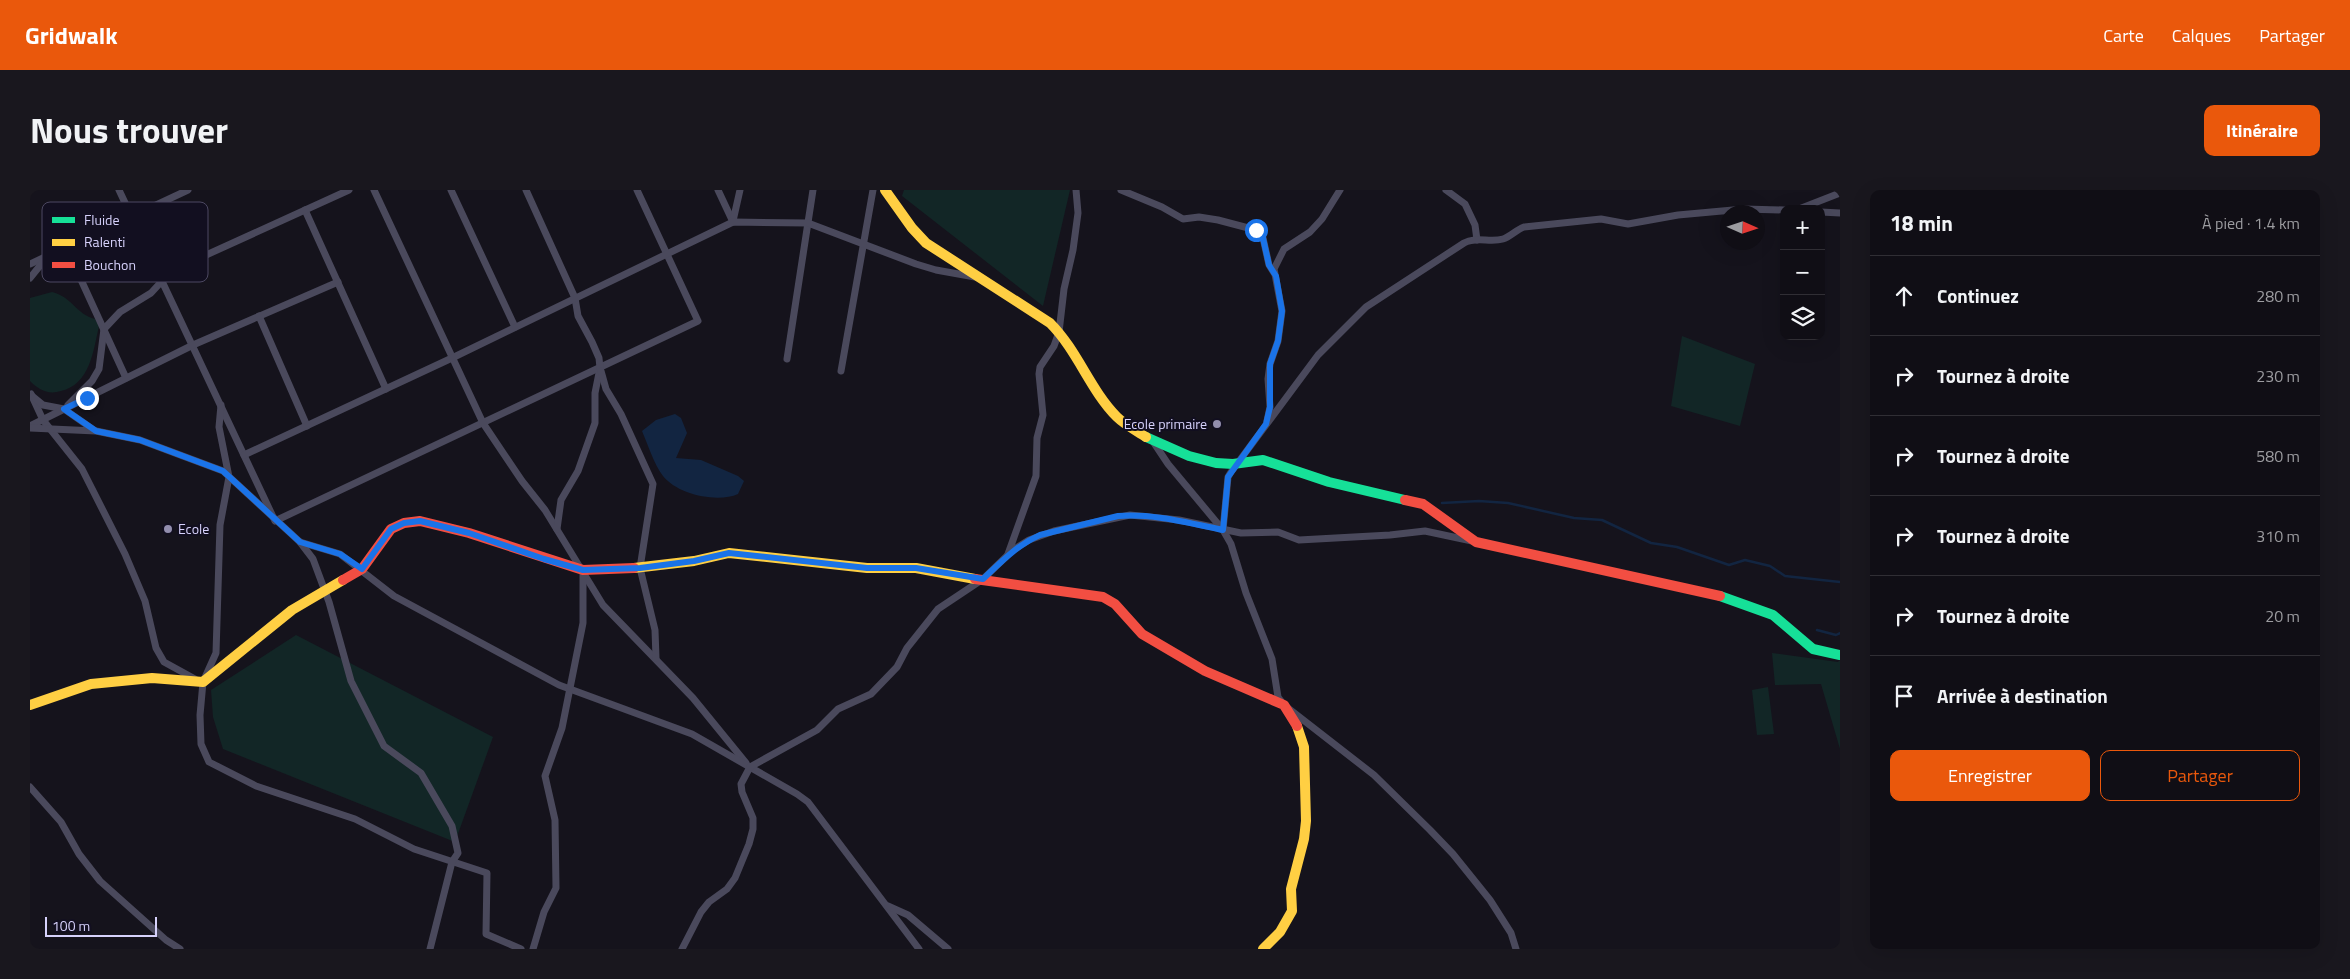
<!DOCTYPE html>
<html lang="fr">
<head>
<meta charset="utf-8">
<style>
	body { margin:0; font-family:"Titillium Web",sans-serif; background:#19171e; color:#f1f3f6 }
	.controls { position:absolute; right:15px; top:15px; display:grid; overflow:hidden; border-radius:10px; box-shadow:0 5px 20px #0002 }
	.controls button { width:45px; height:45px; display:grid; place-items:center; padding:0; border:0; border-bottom:1px solid #302e34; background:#100e15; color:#f1f3f6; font:25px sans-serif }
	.compass { position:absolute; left:1690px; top:15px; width:45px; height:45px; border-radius:50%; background:#100e15; box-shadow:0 5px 20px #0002; rotate:93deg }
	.scale { position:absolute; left:15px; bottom:12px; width:112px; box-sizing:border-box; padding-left:5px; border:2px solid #d6d1fb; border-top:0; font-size:14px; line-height:18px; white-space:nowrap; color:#d6d1fb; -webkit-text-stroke:4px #120f20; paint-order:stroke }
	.stop { position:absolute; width:15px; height:15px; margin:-11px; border:4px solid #1a73e8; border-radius:50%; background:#fff }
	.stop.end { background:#1a73e8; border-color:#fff; box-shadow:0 1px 5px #0008 }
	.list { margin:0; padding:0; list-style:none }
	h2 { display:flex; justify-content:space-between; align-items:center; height:65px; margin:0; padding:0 20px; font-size:21px }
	h2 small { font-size:16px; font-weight:400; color:#9c9ca0 }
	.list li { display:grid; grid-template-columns:32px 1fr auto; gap:15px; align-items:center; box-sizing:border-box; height:80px; padding:0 20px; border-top:1px solid #302e34 }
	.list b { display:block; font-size:19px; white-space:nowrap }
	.list em { font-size:16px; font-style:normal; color:#9c9ca0 }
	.actions { display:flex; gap:10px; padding:15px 20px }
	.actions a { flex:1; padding:11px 0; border:1px solid #ea580c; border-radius:10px; text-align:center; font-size:18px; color:#ea580c }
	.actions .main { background:#ea580c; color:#fff }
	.icon { flex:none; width:28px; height:28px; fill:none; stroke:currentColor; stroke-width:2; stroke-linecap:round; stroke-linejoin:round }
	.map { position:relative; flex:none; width:1810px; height:759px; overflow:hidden; border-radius:10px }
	header { display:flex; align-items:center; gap:30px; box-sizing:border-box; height:70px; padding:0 25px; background:#ea580c; color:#fff }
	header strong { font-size:24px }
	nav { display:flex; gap:28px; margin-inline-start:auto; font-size:18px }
	.intro { display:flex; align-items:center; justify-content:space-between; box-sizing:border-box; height:120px; padding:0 30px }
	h1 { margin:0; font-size:35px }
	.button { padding:12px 22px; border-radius:10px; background:#ea580c; color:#fff; font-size:18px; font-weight:700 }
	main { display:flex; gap:30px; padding:0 30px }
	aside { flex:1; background:#100e15; border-radius:10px; box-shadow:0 5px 20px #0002 }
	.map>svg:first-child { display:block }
	.green { fill:#122626 }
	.water { fill:#122541 }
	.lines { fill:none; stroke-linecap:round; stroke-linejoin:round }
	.stream { stroke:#122541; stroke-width:2.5 }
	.street { stroke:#4a495c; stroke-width:7 }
	.fast { stroke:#16e098; stroke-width:10 }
	.slow { stroke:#ffcf43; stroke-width:10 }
	.jam { stroke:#f24e42; stroke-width:10 }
	.route { stroke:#1a73e8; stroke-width:6 }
	.poi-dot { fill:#928ead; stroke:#120f20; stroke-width:2 }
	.labels { text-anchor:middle; stroke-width:4; stroke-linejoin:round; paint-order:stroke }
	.poi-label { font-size:14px; fill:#d6d1fb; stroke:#120f20; text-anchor:end }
	.key { fill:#120f20; stroke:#4d4962; stroke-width:1 }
	.key-label { font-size:14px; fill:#d6d1fb }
</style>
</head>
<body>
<header>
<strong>Gridwalk</strong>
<nav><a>Carte</a><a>Calques</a><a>Partager</a></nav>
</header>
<div class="intro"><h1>Nous trouver</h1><a class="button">Itinéraire</a></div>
<main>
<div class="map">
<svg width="1810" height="759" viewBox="0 0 1810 759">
	<rect width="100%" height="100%" fill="#15131c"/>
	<g class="green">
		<path d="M874,0H1040L1013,116L872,6Z"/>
		<path d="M22,102C41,106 47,125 65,129L69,136C63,162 60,194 31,201C18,205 9,200 0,191V108Z"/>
		<path d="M1652,146L1725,174L1710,236L1641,216Z"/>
		<path d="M266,445L463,547L425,652L193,559L183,527L181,500Z"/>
		<path d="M1742,463L1808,472L1810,470V559L1791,494L1745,495Z"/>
		<path d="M1738,497L1744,544L1727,545L1722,500Z"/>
	</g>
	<path class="water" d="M645,224L651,228L657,243L646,268L671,270L708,286L714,291L708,304C688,313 648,305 633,286C624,274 618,255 612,241L626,230Z"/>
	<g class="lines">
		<g class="stream">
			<path d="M1412,313L1449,311L1478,313L1544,328L1572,330L1621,353L1647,357L1699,375L1715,370L1740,376L1755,386L1810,392"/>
			<path d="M1787,440L1806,445L1810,443"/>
		</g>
		<g class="street">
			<path d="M89,0L245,331L668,131L607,0"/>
			<path d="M344,0L453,233L492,291L515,320L573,415L663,508L716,573"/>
			<path d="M421,0L485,137"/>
			<path d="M496,0L545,108L548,126L562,152L569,168L570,178L565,203V233L548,281L531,310L527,339"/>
			<path d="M688,0L703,32"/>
			<path d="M1091,0L1132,17L1153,29L1169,27L1188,30L1226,40L1233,48L1239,75L1244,83"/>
			<path d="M1416,0L1435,14L1445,35L1447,50"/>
			<path d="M1769,19L1810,3"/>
			<path d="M275,20L356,199"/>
			<path d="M1791,22L1810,23"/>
			<path d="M703,31L710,0"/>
			<path d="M36,57L96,188"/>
			<path d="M0,74L158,0"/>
			<path d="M130,86L319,0"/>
			<path d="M0,88L17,67"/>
			<path d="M229,126L277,236"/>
			<path d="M757,169L783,0"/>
			<path d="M571,181L576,199L591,224L623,294L610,378L625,440L626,468"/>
			<path d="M811,181L843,0"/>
			<path d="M1,204L13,230L52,279L95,364L115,411L126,458L134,472L165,489"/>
			<path d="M2,206L13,215L34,219L64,240"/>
			<path d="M38,215L62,191L69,179L74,139L90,122L121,103L132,91"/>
			<path d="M191,215L189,237L199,287L190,335L186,463L173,492L170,525L171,554L179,572L226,596L325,629L384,659L457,683L456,744L491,759"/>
			<path d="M1237,231L1240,217L1238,189L1240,174L1248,151L1252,121L1244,79L1254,59L1280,42L1292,29L1310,0"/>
			<path d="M0,236L163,155L308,92"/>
			<path d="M0,238L66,241L110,250L193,281L270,352L310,364L364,406L529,495L662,544L767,604L778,612L889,759"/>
			<path d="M1124,253L1138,274L1193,340L1201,354L1216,403L1242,469L1248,507L1254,515L1344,585L1400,640L1423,664L1460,710L1481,743L1486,759"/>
			<path d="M214,265L422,168L703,32L778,33L886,74L906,80L945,87"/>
			<path d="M1193,340L1198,287L1201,282L1288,165L1336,117L1434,53C1446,46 1460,53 1473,49C1480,47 1486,40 1494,37L1571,29L1598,34L1648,25L1714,19L1754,20"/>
			<path d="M270,352L283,369L299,412L321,491L354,556L391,583L422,636L428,663L422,672L400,759"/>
			<path d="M978,364L1006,286L1007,248L1013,225L1009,184L1010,177L1024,156L1029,142L1034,99L1043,60L1048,23L1046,0"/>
			<path d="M0,597L31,632L49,664L70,691L136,750L150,759"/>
			<path d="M858,716L878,725L918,759"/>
			<path d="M503,759L514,722L526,698L525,630L515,586L532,538L553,433V380"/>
			<path d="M652,759L671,722L679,712L697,699L705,688L719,654L723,639V628L712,602L711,594L720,577L787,540L808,519L841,504L867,477L877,458L908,419L953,389L983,360L999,350L1024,341L1100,325L1149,330L1211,343L1248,342L1269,350L1360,345L1395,341L1442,351"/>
		</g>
		<g class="fast">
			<path d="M1116,247L1159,266L1186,273L1203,274L1233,270L1299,292L1375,310"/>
			<path d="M1690,406L1743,425L1783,459L1810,465"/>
		</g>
		<g class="slow">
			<path d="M855,0L882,38L896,53L1020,133C1048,161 1060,200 1087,227C1095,235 1107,241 1116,247"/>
			<path d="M604,378L664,371L699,363L837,378H886L945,389"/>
			<path d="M0,515L61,494L122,488L173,492L262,420L313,390"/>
			<path d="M1233,759L1250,742L1262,721L1261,699L1274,649L1276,631L1274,557L1267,536"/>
		</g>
		<g class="jam">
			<path d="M1375,310L1393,314L1446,352L1690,406"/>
			<path d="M945,389L1073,407L1085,414L1112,444L1175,481L1254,515L1267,536"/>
			<path d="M313,390L332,379L361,339L374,333L390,331L439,343L553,380L604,378"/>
		</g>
	</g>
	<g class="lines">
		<path class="route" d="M57,208L34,219L66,241L110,250L193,281L270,352L310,364L332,379L361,339L374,333L390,331L439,343L514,369L553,380L610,378L664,371L699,363L837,378H886L953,389C971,372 987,355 1010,345L1088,326C1122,323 1159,333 1193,340L1198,287L1236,234L1240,217V174L1248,151L1252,121L1246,86L1239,75L1233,48L1226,40"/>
	</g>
	<g class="poi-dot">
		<circle cx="1187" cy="234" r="5"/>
		<circle cx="138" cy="339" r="5"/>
	</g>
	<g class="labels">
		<g class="poi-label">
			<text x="1177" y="239">Ecole primaire</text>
			<text x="148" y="344" text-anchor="start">Ecole</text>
		</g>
	</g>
	<rect x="12" y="12" width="166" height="80" rx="8" class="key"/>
	<rect x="22" y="27" width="23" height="6" fill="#16e098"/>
	<rect x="22" y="49" width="23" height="7" fill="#ffcf43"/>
	<rect x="22" y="72" width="23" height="6" fill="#f24e42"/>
	<g class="key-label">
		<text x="54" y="35">Fluide</text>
		<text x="54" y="57">Ralenti</text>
		<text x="54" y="80">Bouchon</text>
	</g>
</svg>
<div class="controls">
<button>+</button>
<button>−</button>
<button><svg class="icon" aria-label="layers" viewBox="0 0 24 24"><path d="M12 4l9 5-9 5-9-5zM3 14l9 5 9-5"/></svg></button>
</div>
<svg class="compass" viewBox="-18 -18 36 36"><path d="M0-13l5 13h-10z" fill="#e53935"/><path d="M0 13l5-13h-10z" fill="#9c9ca0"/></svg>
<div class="scale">100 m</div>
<div class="stop" style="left:1226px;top:40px"></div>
<div class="stop end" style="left:57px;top:208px"></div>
</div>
<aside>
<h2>18 min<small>À pied · 1.4 km</small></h2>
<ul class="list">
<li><svg class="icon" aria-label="ahead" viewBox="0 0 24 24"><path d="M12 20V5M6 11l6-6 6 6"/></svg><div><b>Continuez</b></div><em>280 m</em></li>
<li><svg class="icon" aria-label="right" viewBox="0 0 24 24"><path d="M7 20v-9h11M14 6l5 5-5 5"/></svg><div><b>Tournez à droite</b></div><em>230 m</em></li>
<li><svg class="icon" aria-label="right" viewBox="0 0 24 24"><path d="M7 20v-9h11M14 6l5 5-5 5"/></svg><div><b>Tournez à droite</b></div><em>580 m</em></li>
<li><svg class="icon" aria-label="right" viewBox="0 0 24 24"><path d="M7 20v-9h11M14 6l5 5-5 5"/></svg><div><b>Tournez à droite</b></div><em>310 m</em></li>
<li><svg class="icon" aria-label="right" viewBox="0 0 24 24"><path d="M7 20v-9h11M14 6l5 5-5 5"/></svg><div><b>Tournez à droite</b></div><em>20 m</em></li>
<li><svg class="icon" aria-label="arrive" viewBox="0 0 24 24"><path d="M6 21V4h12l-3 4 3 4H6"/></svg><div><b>Arrivée à destination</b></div></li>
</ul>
<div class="actions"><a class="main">Enregistrer</a><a>Partager</a></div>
</aside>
</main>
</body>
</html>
